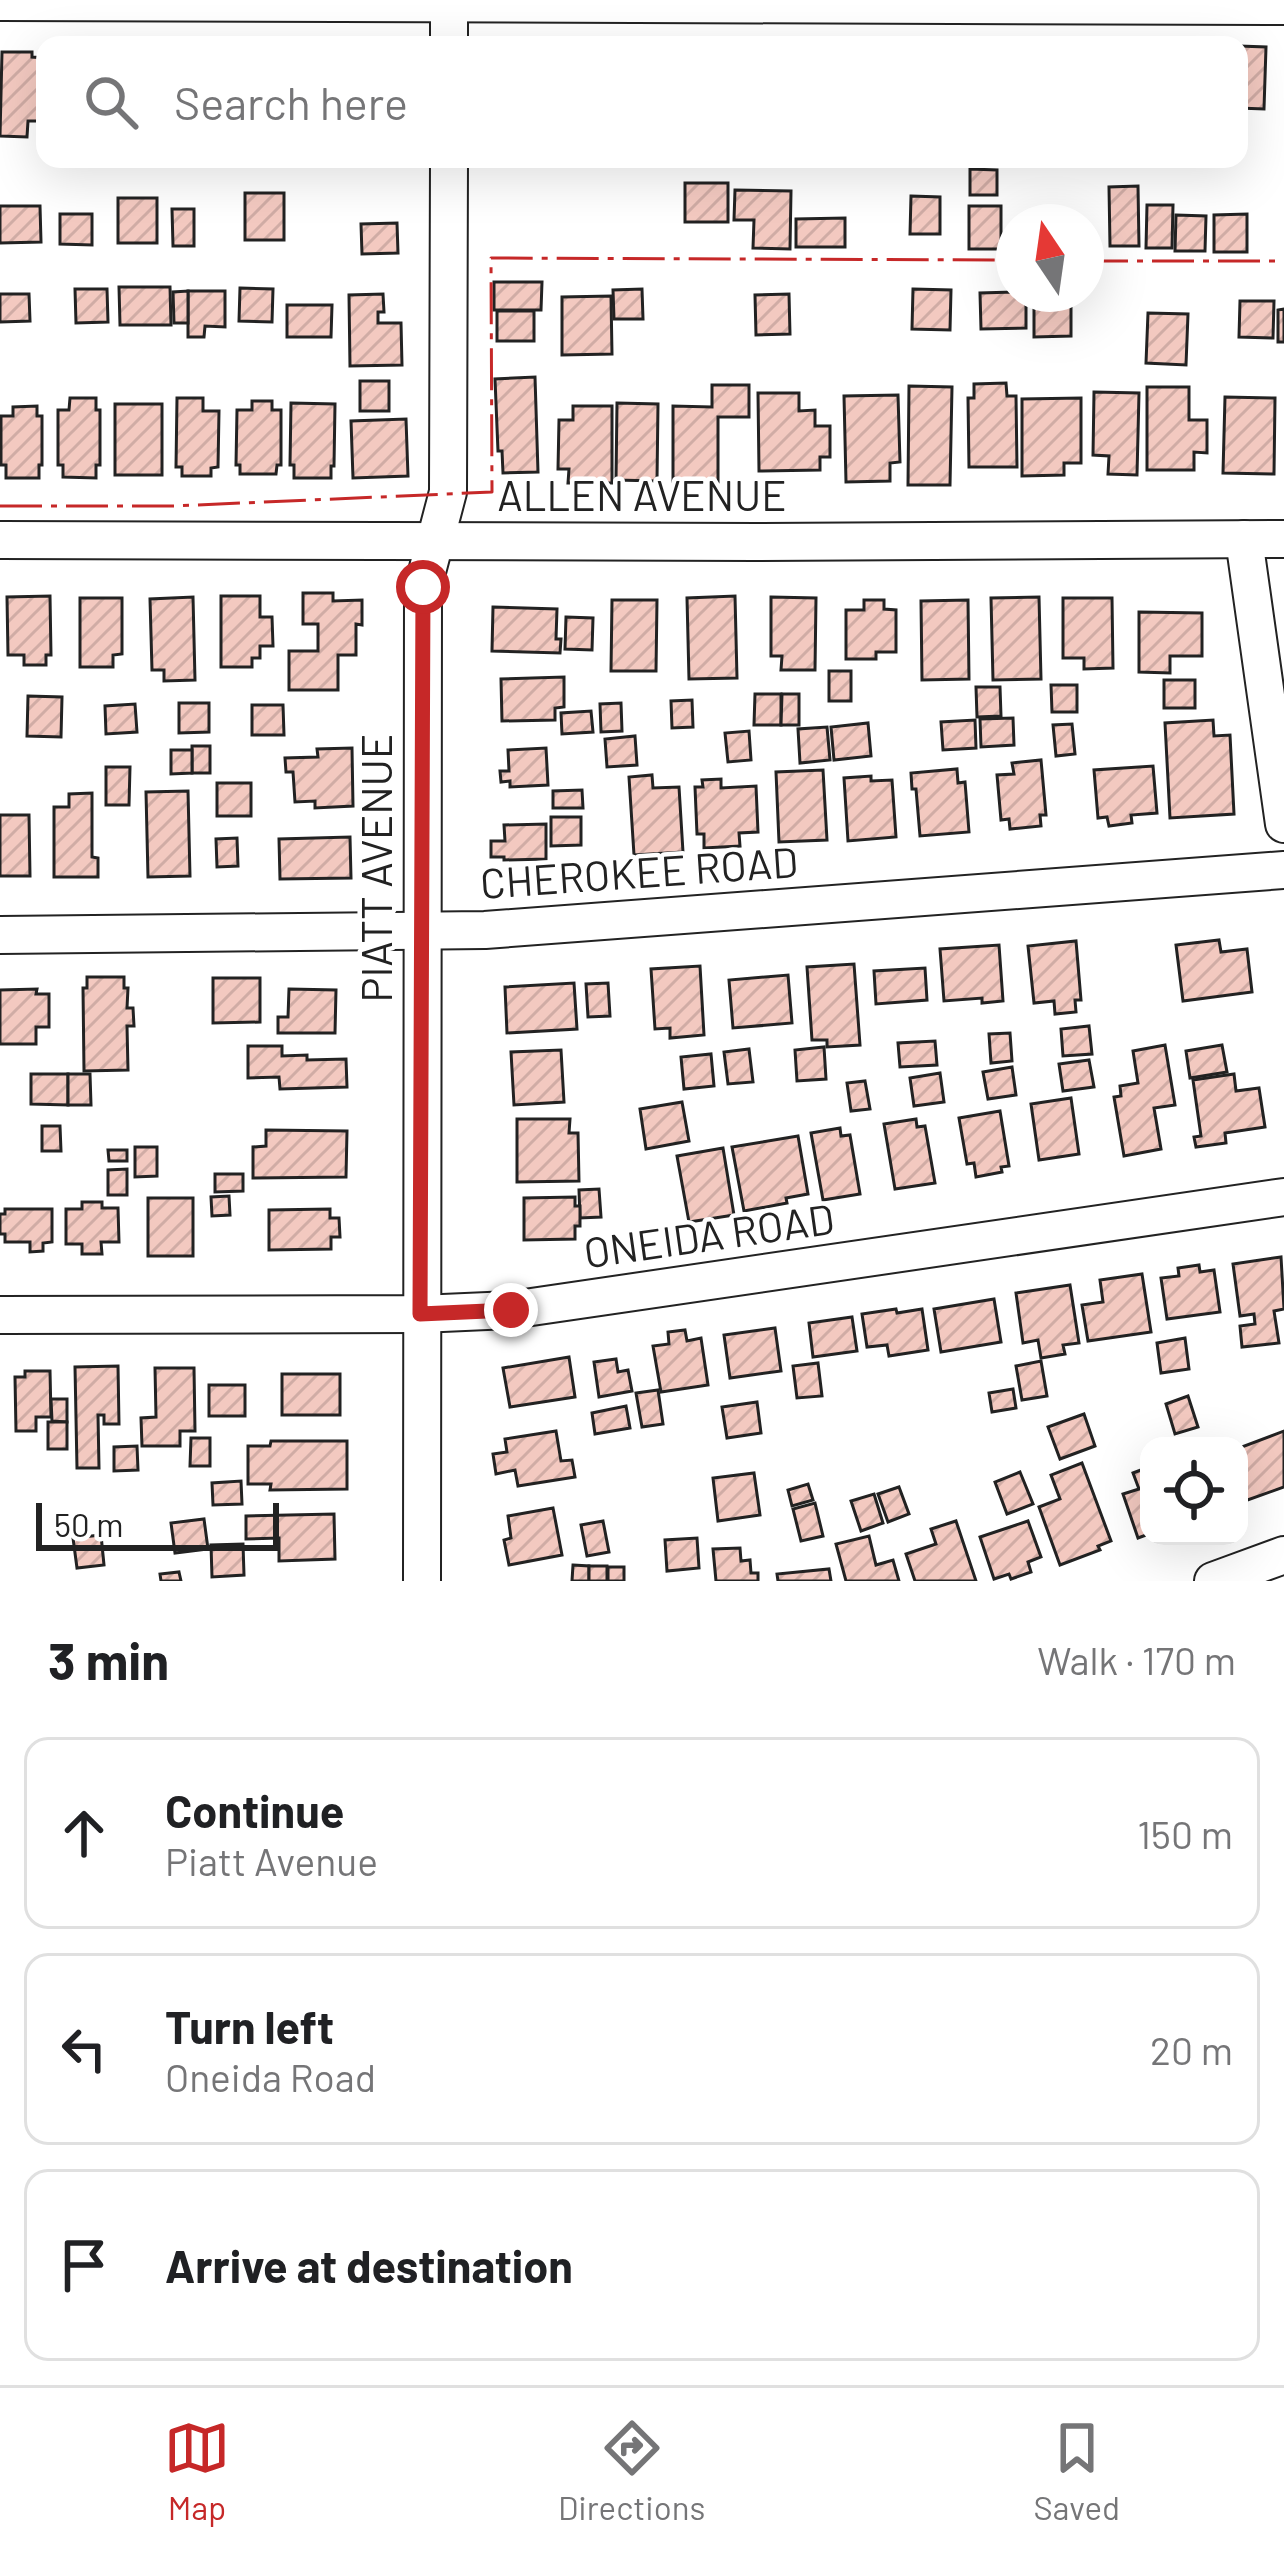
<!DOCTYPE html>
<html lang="en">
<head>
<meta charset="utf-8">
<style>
	body { margin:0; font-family:Barlow,sans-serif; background:#f6f6f6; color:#202124 }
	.controls { position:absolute; right:36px; bottom:36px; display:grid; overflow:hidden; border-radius:24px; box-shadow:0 12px 48px #0002 }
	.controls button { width:108px; height:108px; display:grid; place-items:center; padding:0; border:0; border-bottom:3px solid #e0e0e0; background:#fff; color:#202124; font:60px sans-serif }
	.compass { position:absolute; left:996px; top:204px; width:108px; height:108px; border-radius:50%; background:#fff; box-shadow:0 12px 48px #0002; rotate:347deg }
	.scale { position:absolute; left:36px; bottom:30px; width:243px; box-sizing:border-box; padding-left:12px; border:6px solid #222; border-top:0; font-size:33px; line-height:42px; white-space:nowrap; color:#222; -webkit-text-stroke:9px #fff; paint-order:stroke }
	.stop { position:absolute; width:36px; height:36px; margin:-27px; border:9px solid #c62828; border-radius:50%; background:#fff }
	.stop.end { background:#c62828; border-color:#fff; box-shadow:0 3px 12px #0008 }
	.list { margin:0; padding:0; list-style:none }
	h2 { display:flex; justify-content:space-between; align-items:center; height:156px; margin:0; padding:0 48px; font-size:51px }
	h2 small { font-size:39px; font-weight:400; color:#757577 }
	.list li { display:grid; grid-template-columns:78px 1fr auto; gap:36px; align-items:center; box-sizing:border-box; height:192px; margin:0 24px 24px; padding:0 24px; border:3px solid #e0e0e0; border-radius:24px }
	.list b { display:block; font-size:45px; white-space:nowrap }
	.list p { margin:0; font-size:39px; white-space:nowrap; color:#757577 }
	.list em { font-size:39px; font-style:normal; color:#757577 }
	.icon { flex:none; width:66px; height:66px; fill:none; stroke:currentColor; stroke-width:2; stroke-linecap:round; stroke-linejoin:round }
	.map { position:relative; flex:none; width:1284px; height:1581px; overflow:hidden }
	.search { position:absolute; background:#fff; box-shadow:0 12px 48px #0002; left:36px; right:36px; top:36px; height:132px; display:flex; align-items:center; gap:30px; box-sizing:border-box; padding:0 42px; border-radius:24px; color:#757577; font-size:45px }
	.sheet { height:804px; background:#fff }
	nav { display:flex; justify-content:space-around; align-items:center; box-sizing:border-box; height:168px; border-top:3px solid #e0e0e0; background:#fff; font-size:33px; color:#757577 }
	nav a { display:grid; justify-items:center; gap:6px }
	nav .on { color:#c62828 }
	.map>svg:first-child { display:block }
	.building { fill:url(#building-hatch); stroke:#222; stroke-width:3 }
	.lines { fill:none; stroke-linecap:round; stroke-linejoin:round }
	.minor-casing { stroke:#222; stroke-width:40 }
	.minor { stroke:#fff; stroke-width:36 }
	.power { stroke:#c62828; stroke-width:3; stroke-dasharray:42 9 6 9; stroke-linecap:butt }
	.route { stroke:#c62828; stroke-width:15 }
	.labels { text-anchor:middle; stroke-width:9; stroke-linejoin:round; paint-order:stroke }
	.street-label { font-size:42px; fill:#222; stroke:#fff }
</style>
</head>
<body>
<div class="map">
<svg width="1284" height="1581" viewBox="0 0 1284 1581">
	<defs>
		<pattern id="building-hatch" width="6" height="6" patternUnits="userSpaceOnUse" patternTransform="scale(3)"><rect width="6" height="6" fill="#f3c9c0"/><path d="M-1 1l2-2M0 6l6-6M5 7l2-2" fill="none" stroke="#d0aca5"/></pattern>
	</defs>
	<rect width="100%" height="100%" fill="#fff"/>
	<g class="building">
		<path d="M869,40H915L914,45H869Z"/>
		<rect x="746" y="41" width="48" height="4"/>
		<rect x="805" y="42" width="48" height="3"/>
		<path d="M1239,46L1266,47L1264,109L1239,108Z"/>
		<path d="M2,52H32V57L45,58V121H28L27,137L0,136Z"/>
		<path d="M970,169L997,170V195H970Z"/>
		<rect x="685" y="183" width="43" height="39"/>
		<path d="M1138,186L1139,246H1110L1109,187Z"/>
		<path d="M735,190L791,191L790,249L753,248L754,220H734Z"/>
		<rect x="245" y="193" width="39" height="47"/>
		<path d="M911,196L940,197V234H910Z"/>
		<rect x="118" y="198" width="39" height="45"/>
		<path d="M1147,205H1173L1172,248H1146Z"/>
		<path d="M0,206H40L41,242L0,243Z"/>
		<rect x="969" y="206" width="32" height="43"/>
		<path d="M172,209H194V246H173Z"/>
		<path d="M60,214H92V245L60,244Z"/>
		<path d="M1247,214V252H1214V215Z"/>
		<path d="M1176,215L1206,216L1205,251H1175Z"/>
		<path d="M845,218V247H796V219Z"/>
		<path d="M397,223L398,253L362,254L361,224Z"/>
		<path d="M494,282H542L541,310H494Z"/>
		<path d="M119,287H170L171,325H120Z"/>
		<path d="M240,288L273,289L272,322L239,321Z"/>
		<path d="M75,289H107L108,322L76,323Z"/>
		<path d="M642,289L643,319H614L613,290Z"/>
		<path d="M913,289L951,290L950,330L912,329Z"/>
		<path d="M188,291H225V327L205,326L204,337H188Z"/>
		<path d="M188,291V323H174L173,292Z"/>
		<path d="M1014,292L1026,294V328L981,329L980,293Z"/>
		<path d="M0,294H29L30,321L0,322Z"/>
		<path d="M383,294L384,312H378V323H401L402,365L350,366L349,295Z"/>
		<path d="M789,294L790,334L756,335L755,295Z"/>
		<path d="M611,296L612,354L562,355V297Z"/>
		<path d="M1071,300V336L1034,337V301Z"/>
		<path d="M1240,301H1274L1273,338L1239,337Z"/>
		<path d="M287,305H332L331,337H287Z"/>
		<path d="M1284,309V342H1278V310Z"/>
		<rect x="497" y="311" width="37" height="30"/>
		<path d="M1148,313L1188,314L1186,365L1146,363Z"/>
		<path d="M535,377L538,472L503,473L502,451H498L495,379Z"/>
		<rect x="360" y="381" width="29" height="30"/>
		<path d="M1006,383L1007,396H1016L1017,467H969L968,398H974V384Z"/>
		<path d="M712,385H749V417H718V482H673V406L712,407Z"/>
		<path d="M909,386L952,387L950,485H908Z"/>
		<path d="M1147,387H1189V420H1207V453L1194,452V470H1147Z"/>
		<path d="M1094,392L1139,393L1137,475L1108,474L1109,456L1093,455Z"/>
		<path d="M758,393H799V411L815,410V426H830V457H820V470L759,471Z"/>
		<path d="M898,395L900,462L890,463V481L846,482L844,396Z"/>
		<path d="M1225,397L1275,398L1274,474L1223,473Z"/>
		<path d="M70,398H96V410H100V465H96V478L63,477V465H58V410H69Z"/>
		<path d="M177,398H203V411H219L218,467L211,468V476H182V467H176Z"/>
		<path d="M1081,398V463H1064V475L1022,476V399Z"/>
		<path d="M252,401H272V410H281V465H277L276,474H240V465H236L237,410H252Z"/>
		<path d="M291,403L335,404L334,466H331V478H294V465H290Z"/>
		<path d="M617,403L658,404L657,481L616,480Z"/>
		<rect x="115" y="404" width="47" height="71"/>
		<path d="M37,406V416H42V465H39V478H6V465H1V416H13V407Z"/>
		<path d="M573,406H612V483H568L569,469H558L559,420H573Z"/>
		<path d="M406,419L408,476L353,478L351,421Z"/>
		<path d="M303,593H333V601L362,600V625L356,624V655H338V690H289V651H318V624H303Z"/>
		<path d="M50,596L51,655H46V665H24V655H8L7,597Z"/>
		<path d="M221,596H260V617H272L273,646H260V658H252V667H221Z"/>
		<path d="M735,596L737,678L689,679L687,598Z"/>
		<path d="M193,597L195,680L164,681V670H152L150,599Z"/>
		<path d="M771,597L816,598L815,670H781L782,656H771Z"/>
		<path d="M1039,597L1041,679L993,680L991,598Z"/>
		<path d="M80,598H122V654L113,655V667H80Z"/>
		<path d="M1063,598H1112L1113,668L1084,669V658H1063Z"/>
		<path d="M612,600H657L656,671H611Z"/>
		<path d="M864,600H884V609L896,610V652H876V659H846V610H864Z"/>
		<path d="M968,600L969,679L922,680L921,601Z"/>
		<path d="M493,607L557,609L556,639H561L560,653L492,651Z"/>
		<path d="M1139,612L1202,613V656H1170V673L1139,672Z"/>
		<path d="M566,617L593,618L592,650L565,649Z"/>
		<rect x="829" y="671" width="22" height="30"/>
		<path d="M564,677V707L555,708V720L502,721L501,679Z"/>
		<rect x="1164" y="680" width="31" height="28"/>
		<path d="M1051,685H1077V712H1052Z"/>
		<path d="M976,687H1000L1001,716L977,717Z"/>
		<path d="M755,694H781V725H754Z"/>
		<path d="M782,694H799V725H781Z"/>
		<path d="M28,696L62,697L61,737L27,736Z"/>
		<path d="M692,700L693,727L672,728L671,701Z"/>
		<path d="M179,703H209V732L179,733Z"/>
		<path d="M621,703L622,731L601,732L600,704Z"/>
		<path d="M135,704L137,732L106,734L105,706Z"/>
		<path d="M252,705H283L284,735H252Z"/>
		<path d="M591,711L593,732L562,734L561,713Z"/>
		<path d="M1013,718L1014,745L981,747L980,719Z"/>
		<path d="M975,720L976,748L943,750L941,722Z"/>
		<path d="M1213,720L1214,736L1230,735L1234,814L1170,818L1165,723Z"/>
		<path d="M868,723L871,756L834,760L831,727Z"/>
		<path d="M1072,724L1075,754L1056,756L1053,725Z"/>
		<path d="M827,727L830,760L800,763L798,729Z"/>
		<path d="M749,731L751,760L728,762L725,733Z"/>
		<path d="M635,736L637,765L607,767L605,739Z"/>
		<rect x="192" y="746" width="18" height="27"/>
		<path d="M352,748L353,806L315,808V801L295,802L293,772H286L285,758L318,757L317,749Z"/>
		<path d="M546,748L548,785L510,787V781L501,782L500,771H509L508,750Z"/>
		<path d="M171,750H192V773L171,774Z"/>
		<path d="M1041,760L1046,815H1040L1041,826L1010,829L1009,819L1001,820L997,775L1014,774L1012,763Z"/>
		<path d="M1153,766L1157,813L1131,815L1132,823L1109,826L1107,817L1098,818L1094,770Z"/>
		<path d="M106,767H130L129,805H106Z"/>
		<path d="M957,769L958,783L965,782L969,832L920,836L916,789H912L911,773Z"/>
		<path d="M823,770L827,840L779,842L776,772Z"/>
		<path d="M652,775L653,788L679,787L683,852L634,855L629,777Z"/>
		<path d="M871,776V781L892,780L896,837L848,841L844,778Z"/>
		<path d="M721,779V788L756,786L758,832L739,833L740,846L704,848V834H697L695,787H703L702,780Z"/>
		<rect x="217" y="783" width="34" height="33"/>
		<path d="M582,790L583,808H553V791Z"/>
		<path d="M188,791L190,876L148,877L146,792Z"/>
		<path d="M92,793V857L98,858V877H54V807H69V794Z"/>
		<path d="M0,815H29L30,876H0Z"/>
		<path d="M551,817H581V845L551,846Z"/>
		<path d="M546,824V859L504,860V857H491V841H505L504,825Z"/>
		<path d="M350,837L351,878L280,879L279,839Z"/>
		<path d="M237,838L238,866L217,867L216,839Z"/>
		<path d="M1219,940L1221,952L1247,949L1252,992L1183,1001L1176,945Z"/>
		<path d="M1076,941L1081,1000H1075L1076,1012L1055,1014L1054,1001L1034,1003L1028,946Z"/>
		<path d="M999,945L1003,1001L982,1003V998L944,1001L940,949Z"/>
		<path d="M854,964L860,1045L827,1047V1040H812L807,967Z"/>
		<path d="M700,966L704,1035L670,1038V1028L655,1029L651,969Z"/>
		<path d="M925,968L927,1000L876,1004L874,971Z"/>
		<path d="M788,975L792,1023L733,1028L729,980Z"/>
		<path d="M87,977H124V988H128L127,1008H133L134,1026H127L128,1070L84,1071L83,988H87Z"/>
		<path d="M213,978H260V1022L213,1023Z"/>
		<path d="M574,983L577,1029L507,1033L505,987Z"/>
		<path d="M608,983L610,1016L588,1017L586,984Z"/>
		<path d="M37,989L36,994H49V1027H36V1044H0V990Z"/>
		<path d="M289,989L336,990L335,1033H278V1017H288Z"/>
		<path d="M1089,1026L1092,1054L1063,1056L1061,1029Z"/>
		<path d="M1010,1033L1012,1061L991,1063L989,1034Z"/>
		<path d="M935,1041L937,1065L900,1067L898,1043Z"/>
		<path d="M1165,1045L1175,1105L1154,1108L1161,1149L1124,1156L1114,1097L1121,1096L1120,1086L1138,1083L1133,1051Z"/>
		<path d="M1222,1045L1227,1072L1190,1078L1186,1051Z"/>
		<path d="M248,1046H282V1056L307,1055V1060L346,1059L347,1087L280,1089L279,1077L248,1078Z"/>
		<path d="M824,1047L826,1079L797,1081L795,1050Z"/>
		<path d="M749,1049L753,1082L728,1084L724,1052Z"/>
		<path d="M561,1050L564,1102L514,1105L511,1052Z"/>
		<path d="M711,1054L714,1086L684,1089L681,1057Z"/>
		<path d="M1089,1060L1094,1087L1063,1091L1059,1064Z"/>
		<path d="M1012,1067L1016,1095L988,1099L983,1072Z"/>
		<path d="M940,1073L944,1102L914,1106L910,1078Z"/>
		<path d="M31,1074H68V1105L31,1104Z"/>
		<path d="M68,1074H90L91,1105H68Z"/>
		<path d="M1234,1074L1236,1091L1259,1088L1265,1127L1225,1133L1226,1143L1196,1147L1194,1137L1201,1136L1193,1080Z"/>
		<path d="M865,1081L870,1109L851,1111L847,1083Z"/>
		<path d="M1071,1098L1079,1154L1039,1160L1031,1104Z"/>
		<path d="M682,1102L689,1141L646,1149L640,1109Z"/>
		<path d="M1000,1111L1009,1166L1001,1167L1002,1172L976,1177L974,1163L967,1164L959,1118Z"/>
		<path d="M517,1119H570L569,1133H578L579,1181L517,1182Z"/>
		<path d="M916,1119L917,1127L925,1126L935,1183L895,1189L884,1124Z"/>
		<path d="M42,1126H60L61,1151H42Z"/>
		<path d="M840,1128L841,1136L850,1135L860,1194L823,1200L811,1133Z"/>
		<path d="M266,1130L347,1131L346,1177L253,1178V1147L266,1146Z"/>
		<path d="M798,1136L808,1194L786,1198L787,1203L744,1211L732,1147Z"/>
		<path d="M135,1147H157V1176L135,1177Z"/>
		<path d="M723,1148L734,1215L689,1222L677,1156Z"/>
		<path d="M108,1150H127V1161H109Z"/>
		<path d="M127,1169V1195H108V1170Z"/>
		<path d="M215,1174H243V1191L215,1192Z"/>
		<path d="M599,1189L601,1217L580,1218L579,1190Z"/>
		<path d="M229,1196L230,1215L212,1216L211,1197Z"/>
		<path d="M575,1197V1206H580V1226H575V1239L524,1240V1198Z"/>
		<rect x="148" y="1198" width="45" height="58"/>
		<path d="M82,1202H102V1208H118L119,1242H101L102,1254H82V1244H66V1209H82Z"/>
		<path d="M5,1209H52V1242L43,1243V1251L30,1252V1242H5V1234H0V1214H5Z"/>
		<path d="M330,1209V1218H339L340,1237H331V1249L269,1250V1210Z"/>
		<path d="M1281,1257L1284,1309L1274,1311L1279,1343L1242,1347L1240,1326L1255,1324L1254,1314L1240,1316L1233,1264Z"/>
		<path d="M1199,1265L1200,1272L1214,1270L1220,1312L1167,1319L1161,1278L1179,1276L1178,1268Z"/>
		<path d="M1142,1274L1151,1332L1088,1341L1082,1305L1103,1302L1100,1280Z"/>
		<path d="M1070,1285L1079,1343L1063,1345L1065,1354L1041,1358L1038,1340L1023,1343L1016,1293Z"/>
		<path d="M994,1299L1001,1342L941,1352L934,1309Z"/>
		<path d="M896,1309L897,1313L922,1309L928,1350L889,1356L887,1345L867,1347L862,1314Z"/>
		<path d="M852,1317L857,1351L813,1357L809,1323Z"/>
		<path d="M775,1328L781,1371L730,1378L724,1335Z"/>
		<path d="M685,1330L687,1341L701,1338L708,1385L661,1392L653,1346L669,1344L668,1332Z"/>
		<path d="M1185,1338L1189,1369L1161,1373L1157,1343Z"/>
		<path d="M569,1357L575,1397L510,1407L503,1368Z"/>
		<path d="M616,1359L618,1372L628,1370L632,1391L599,1397L594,1362Z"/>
		<path d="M1041,1361L1047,1396L1022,1400L1016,1366Z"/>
		<path d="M818,1363L822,1396L797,1398L793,1366Z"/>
		<path d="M118,1366L119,1424H104V1415H98L99,1468H77L75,1367Z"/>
		<path d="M155,1368H194L195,1431H180V1446H142L141,1418L156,1417Z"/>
		<path d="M25,1371H50L51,1417H36V1431H16L15,1377H25Z"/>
		<rect x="282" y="1374" width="58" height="41"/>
		<rect x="209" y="1385" width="36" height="31"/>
		<path d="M1013,1389L1016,1408L992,1412L989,1393Z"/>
		<path d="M658,1390L663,1424L642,1427L636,1393Z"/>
		<path d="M1188,1396L1198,1427L1175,1434L1166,1404Z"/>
		<path d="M51,1399H67V1422L52,1421Z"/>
		<path d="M757,1402L761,1433L727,1438L722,1407Z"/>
		<path d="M626,1406L630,1428L595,1434L592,1413Z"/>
		<path d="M1084,1414L1095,1446L1060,1459L1048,1427Z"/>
		<rect x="48" y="1422" width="19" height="27"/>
		<path d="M556,1431L561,1461L572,1460L575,1477L518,1486L515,1470L496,1474L493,1454L507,1452L505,1439Z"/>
		<path d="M1284,1431V1487L1239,1503V1448Z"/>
		<path d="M191,1438H210V1466H190Z"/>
		<path d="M271,1441H347V1489L270,1490L271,1484H248V1446H270Z"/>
		<path d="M137,1446L138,1470L114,1471V1447Z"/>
		<path d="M1082,1463L1111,1541L1098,1546L1100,1550L1060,1565L1039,1507L1060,1499L1051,1475Z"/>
		<path d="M1149,1467V1534L1138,1538L1123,1494L1139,1489L1133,1473Z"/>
		<path d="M1020,1472L1033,1504L1007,1514L995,1482Z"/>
		<path d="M754,1473L760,1515L718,1521L713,1478Z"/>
		<path d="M241,1481L242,1504L213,1505L212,1483Z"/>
		<path d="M808,1484L813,1500L792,1506L788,1490Z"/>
		<path d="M899,1487L909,1514L888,1522L878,1494Z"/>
		<path d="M874,1494L883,1523L861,1531L851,1501Z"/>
		<path d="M815,1503L823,1536L801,1541L793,1509Z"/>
		<path d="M553,1508L562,1555L509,1565L504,1540L511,1538L508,1516Z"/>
		<path d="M334,1514L335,1559L279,1561V1538L246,1539V1516Z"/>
		<path d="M204,1519L208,1549L175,1553L171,1523Z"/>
		<path d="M603,1521L609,1552L587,1556L581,1525Z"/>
		<path d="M956,1521L976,1581H915L906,1554L936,1544L931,1529Z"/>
		<path d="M1028,1521L1041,1557L1028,1562L1031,1572L1011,1579L1009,1574L994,1579L980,1537Z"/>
		<path d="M101,1535L104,1565L77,1568L73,1538Z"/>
		<path d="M869,1536L876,1565L893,1560L899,1581H846L836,1544Z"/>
		<path d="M697,1538L699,1568L667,1571L665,1540Z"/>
		<path d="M243,1544L244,1575L212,1577L211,1545Z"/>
		<path d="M740,1548L741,1561L750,1560L751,1573H758V1581H716L713,1549Z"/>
		<path d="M573,1565L589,1566V1581H572Z"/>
		<rect x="589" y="1566" width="18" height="15"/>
		<rect x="608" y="1567" width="16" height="14"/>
		<path d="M829,1569L831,1581H778L777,1574Z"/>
		<path d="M179,1572L181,1581H161L160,1574Z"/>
	</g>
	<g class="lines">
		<g class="minor-casing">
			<g id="minor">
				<path d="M0,2L1284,6"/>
				<path d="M449,45V0"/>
				<path d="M1244,539L1284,824"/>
				<path d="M0,540L758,542L1284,539"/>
				<path d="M0,935L485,930L1284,870"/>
				<path d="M0,1315L420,1314L511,1310L1284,1197"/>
				<path d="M422,1581L423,587L448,492L449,159"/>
				<path d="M1213,1581L1284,1555"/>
			</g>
		</g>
		<use href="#minor" class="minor"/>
		<g class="power">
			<path d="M1086,261H1284"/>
			<path d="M0,506H174L492,492L491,258L1014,260"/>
		</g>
	</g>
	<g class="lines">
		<path class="route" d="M423,587L420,1314L511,1310"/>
	</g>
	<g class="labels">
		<g class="street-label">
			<text x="642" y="511">ALLEN AVENUE</text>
			<text transform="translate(377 868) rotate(-90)" y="15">PIATT AVENUE</text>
			<text transform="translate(639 873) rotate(-4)" y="15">CHEROKEE ROAD</text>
			<text transform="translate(709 1236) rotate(-8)" y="15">ONEIDA ROAD</text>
		</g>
	</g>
</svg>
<div class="controls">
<button><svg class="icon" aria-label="locate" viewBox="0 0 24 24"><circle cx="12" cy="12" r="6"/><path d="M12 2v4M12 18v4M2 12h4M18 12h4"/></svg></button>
</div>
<svg class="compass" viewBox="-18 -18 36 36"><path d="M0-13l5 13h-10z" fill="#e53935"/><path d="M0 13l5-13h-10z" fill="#757577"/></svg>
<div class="scale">50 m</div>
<div class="stop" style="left:423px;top:587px"></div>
<div class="stop end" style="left:511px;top:1310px"></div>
<div class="search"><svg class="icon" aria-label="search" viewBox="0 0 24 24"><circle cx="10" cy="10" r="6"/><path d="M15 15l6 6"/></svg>Search here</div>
</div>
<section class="sheet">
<h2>3 min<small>Walk · 170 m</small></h2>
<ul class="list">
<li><svg class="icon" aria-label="ahead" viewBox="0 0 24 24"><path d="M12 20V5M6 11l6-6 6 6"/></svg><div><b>Continue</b><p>Piatt Avenue</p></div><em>150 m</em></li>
<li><svg class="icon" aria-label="left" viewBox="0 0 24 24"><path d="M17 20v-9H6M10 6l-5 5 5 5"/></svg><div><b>Turn left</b><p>Oneida Road</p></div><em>20 m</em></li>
<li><svg class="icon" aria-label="arrive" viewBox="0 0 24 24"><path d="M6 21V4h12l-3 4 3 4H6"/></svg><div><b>Arrive at destination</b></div></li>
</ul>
</section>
<nav>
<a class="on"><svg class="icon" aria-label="map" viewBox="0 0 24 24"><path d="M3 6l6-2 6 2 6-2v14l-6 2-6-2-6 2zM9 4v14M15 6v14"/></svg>Map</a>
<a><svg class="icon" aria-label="directions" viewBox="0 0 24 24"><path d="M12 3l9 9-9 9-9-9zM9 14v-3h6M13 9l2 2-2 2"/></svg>Directions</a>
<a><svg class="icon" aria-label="saved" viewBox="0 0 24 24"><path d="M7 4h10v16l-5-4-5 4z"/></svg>Saved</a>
</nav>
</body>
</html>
